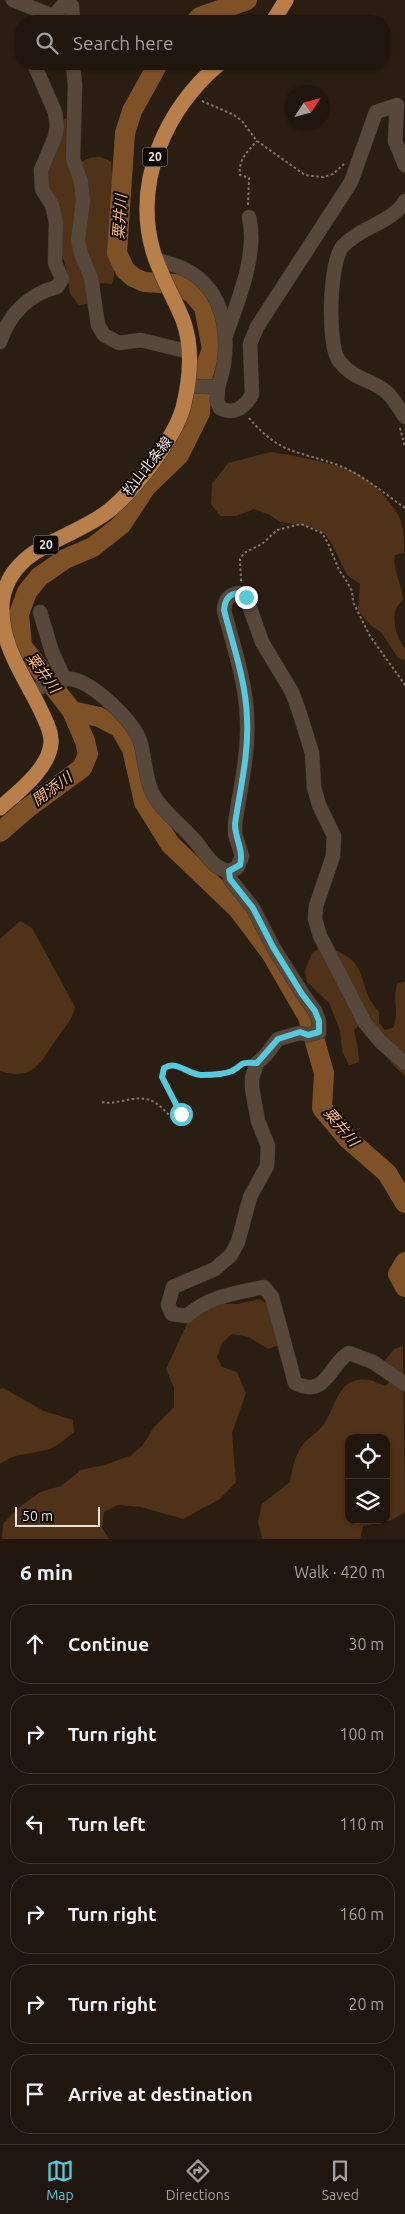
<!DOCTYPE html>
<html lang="en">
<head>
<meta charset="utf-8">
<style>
	body { margin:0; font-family:Ubuntu,"Noto Sans JP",sans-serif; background:#281f16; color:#f1f3f6 }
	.controls { position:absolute; right:15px; bottom:15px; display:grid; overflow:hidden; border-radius:10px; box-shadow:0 1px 4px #0004 }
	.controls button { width:45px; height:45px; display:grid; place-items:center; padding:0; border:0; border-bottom:1px solid #3d352e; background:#20160d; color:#f1f3f6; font:25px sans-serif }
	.compass { position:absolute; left:285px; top:85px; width:45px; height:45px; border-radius:50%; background:#20160d; box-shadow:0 1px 4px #0004; rotate:54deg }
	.scale { position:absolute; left:15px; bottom:12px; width:85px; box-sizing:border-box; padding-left:5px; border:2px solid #eae1d9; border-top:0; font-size:14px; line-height:18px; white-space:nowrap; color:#eae1d9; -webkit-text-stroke:4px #0e0805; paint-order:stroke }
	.stop { position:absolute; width:15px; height:15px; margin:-11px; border:4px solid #55cadf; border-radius:50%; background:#fff }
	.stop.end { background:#55cadf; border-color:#fff; box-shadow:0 1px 5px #0008 }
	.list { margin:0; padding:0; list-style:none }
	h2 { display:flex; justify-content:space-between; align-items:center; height:65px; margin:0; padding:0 20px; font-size:21px }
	h2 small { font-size:16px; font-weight:400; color:#a29f9d }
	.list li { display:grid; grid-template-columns:32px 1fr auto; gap:15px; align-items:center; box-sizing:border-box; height:80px; margin:0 10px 10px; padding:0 10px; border:1px solid #3d352e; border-radius:20px }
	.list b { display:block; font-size:19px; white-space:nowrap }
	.list em { font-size:16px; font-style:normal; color:#a29f9d }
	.icon { flex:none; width:28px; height:28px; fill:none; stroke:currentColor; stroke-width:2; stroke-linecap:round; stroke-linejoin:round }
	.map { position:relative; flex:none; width:405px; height:1539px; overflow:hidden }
	.search { position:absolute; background:#20160d; box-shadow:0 1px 4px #0004; left:15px; right:15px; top:15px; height:55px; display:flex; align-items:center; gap:12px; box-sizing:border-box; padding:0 18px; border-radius:20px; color:#a29f9d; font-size:19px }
	.sheet { height:605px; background:#20160d }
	nav { display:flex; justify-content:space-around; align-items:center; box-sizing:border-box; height:70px; border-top:1px solid #3d352e; background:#20160d; font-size:14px; color:#a29f9d }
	nav a { display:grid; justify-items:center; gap:2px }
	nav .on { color:#55cadf }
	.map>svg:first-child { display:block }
	.green { fill:#4f3217; fill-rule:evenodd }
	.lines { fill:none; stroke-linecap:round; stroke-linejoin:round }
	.river { stroke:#7f5126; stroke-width:20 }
	.minor-casing { stroke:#423731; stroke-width:15 }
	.major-casing { stroke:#423731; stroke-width:16 }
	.path { stroke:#83776d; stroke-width:2; stroke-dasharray:2.5 2.5; stroke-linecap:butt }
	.minor { stroke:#58483b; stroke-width:14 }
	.major { stroke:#b97f4a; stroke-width:15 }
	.route { stroke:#55cadf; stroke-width:6 }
	.labels { text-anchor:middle; stroke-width:4; stroke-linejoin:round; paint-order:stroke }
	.shield { fill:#0e0805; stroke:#a8a099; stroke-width:1 }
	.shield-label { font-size:12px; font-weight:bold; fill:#eae1d9 }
	.street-label { font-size:14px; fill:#eae1d9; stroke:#0e0805 }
	.water-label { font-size:15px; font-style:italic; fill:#fbb476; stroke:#0e0805 }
</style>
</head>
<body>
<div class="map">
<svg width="405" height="1539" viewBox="0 0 405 1539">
	<rect width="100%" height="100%" fill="#2a1d11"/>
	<g class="green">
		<path d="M66,118L74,123L76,157L82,162C91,156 102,155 111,162C115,191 107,220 110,249C112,261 117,272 112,284L101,283L88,304L79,305L70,294L67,272L62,254V227L57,200L47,183L46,170L59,124Z"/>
		<path d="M271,452C292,455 338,464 356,473C373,482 387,497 397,513C404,525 405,539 404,553L395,555C392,570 402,584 403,599C401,602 397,606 396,609C392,620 397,640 405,648V660L398,658L381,632L370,625L358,610L360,584L347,575L332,544L325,534L311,527L280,522L270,515L254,509L237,516H220L211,504L212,484L228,463Z"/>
		<path d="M20,921L32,928L75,1007C72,1020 67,1024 60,1034C42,1058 36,1083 0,1071V939Z"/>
		<path d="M324,945C336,951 353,956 359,970C367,988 364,995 379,1012V1023L385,1030L393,1028C400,1010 392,1002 397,984L405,981V1076C387,1062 375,1040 361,1023L354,1030L358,1048L359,1062L349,1065L342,1051L340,1031L329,1003L307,982L305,971L312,953Z"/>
		<path d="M260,1299L268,1305L279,1345L268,1349L249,1337L232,1334L222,1343L217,1357L222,1367L237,1372L246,1393L232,1433L236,1482L220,1499L183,1519L141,1507L118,1505L104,1512L102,1528L109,1539H2L3,1524L18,1508L40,1492L61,1486L81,1470L104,1465L130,1456L142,1446L154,1427L174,1407V1388L166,1369L187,1324L199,1309L220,1304H237Z"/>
		<path d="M403,1346L405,1512L392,1520L363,1526L360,1539H262L258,1522L262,1504L290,1482C292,1470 294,1459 300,1449C305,1439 318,1433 324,1424C333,1411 337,1389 351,1382C362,1376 374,1381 385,1386L389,1383L388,1374L382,1364L394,1349ZM349,1438H386V1520H349Z"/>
		<path d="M3,1388L44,1411L73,1420L74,1432C65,1439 57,1447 46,1450C28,1455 17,1452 0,1464V1389Z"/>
	</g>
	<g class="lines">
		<g class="river">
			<path d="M196,21L200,17L247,0"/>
			<path d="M158,64L132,111L125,133L117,253L125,270L133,277L144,282L178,284L193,294L204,307L212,349L203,374L200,413L179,455L146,487L121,525L93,547L65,559L39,577L27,592L19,614L22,646L72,711L99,717L120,728L132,749L144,802L170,844L238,909L271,953L308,1017L324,1073L322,1108L348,1139L387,1173L405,1203"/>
			<path d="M0,832L29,807L82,768L88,754L85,741L72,711"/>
			<path d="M405,1262L398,1274L405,1287"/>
		</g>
		<g class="minor-casing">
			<g id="minor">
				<path d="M13,0L53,16"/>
				<path d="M65,3H69L72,6L73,21"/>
				<path d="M49,21L65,3V0"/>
				<path d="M73,64L75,85L73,159L81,182L83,201L78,240L81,254L91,278L98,325L104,335L119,343L141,340L190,352"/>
				<path d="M405,201C392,223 360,227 343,246C329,261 327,345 339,361C355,380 367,378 384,390C393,396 398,408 405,417"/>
				<path d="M157,260C169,263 183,267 193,274C229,298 231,350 218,387"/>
				<path d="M226,335C238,301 258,253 249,217"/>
				<path d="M0,342C9,314 29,294 57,287L62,279L55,263L56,222L52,205L42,189L41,170L55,137L57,126L55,112L34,64"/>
				<path d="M187,386L218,387L217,401L220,408C234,415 245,408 252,394L250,344L257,327L351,182L376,112L397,105L395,141L405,165"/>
				<path d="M40,612L52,652L65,680"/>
				<path d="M31,692C43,686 58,677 71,679C93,682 133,721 140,741C145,757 145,775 151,790C160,810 182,825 196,842C205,853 213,869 229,871L237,868L242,856L235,834V824C240,789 249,754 247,718C246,682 233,645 224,610C225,600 228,595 239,593L246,597L262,642L292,692L299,711L312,753L314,787L319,805L334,836L333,856L316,906L315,919L320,936L365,1023L381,1042L405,1063"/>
				<path d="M229,871L230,879L253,908L273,947L302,993L315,1011L319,1021V1032L308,1035L300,1033L278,1039L265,1056L257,1063L252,1078V1088L258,1121L268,1146L267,1166L250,1197L238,1242L231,1255L215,1269L173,1287L168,1305L172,1314L187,1316C209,1296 236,1293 264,1287L272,1297L295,1383C327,1399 329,1364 349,1353L373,1362L405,1384"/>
			</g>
		</g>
		<g class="major-casing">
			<g id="major">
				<path d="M273,21L286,0"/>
				<path d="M0,808C18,792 49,769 51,743C52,733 46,722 42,713C25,676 0,647 2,603C9,545 74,540 111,509C136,488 174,439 183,408C190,380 193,347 183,320C174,297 160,275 153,251C133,181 166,109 219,64"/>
			</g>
		</g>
		<g class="path">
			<path d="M202,101L234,115L242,121L257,141L305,175L323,177L333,174L344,164"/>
			<path d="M248,205L249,178L240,175C238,160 247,152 257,141"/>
			<path d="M249,418C281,456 299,450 340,466C363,475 385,494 405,508"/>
			<path d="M400,428L405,447"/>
			<path d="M241,581L240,559L244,553L262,544L277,530L301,524L322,533L328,543L339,570L346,580L352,591L353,602L370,636L405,685"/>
			<path d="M102,1102C109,1104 115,1102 122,1101C148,1095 154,1099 172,1118L179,1117L181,1114C177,1103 159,1077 164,1068L169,1065L176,1066L201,1075L229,1072L244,1063"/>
		</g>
		<use href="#minor" class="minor"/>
		<use href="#major" class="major"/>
	</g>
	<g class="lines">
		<path class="route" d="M181,1114L162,1077L164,1068C177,1060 187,1074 201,1075C209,1075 225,1074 232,1071C245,1064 237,1062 257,1063L278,1039L300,1032L308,1035L319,1032V1021L315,1011L302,994L273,947L253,908L230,879L229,871L240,865C244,850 235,839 235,824C240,789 249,754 247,718C246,682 233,645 224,610C225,600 228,594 239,593L246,597"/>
	</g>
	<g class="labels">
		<g class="shield">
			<rect x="142.5" y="147.5" width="25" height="19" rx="4"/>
			<rect x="33.5" y="535.5" width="25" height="19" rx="4"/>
		</g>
		<g class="shield-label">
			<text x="155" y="161">20</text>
			<text x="46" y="549">20</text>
		</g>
		<g class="street-label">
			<text transform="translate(147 466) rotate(-52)" y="5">松山北条線</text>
		</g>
		<g class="water-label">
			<text transform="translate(120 217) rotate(-86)" y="5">粟井川</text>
			<text transform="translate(43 673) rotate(53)" y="5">粟井川</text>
			<text transform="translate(52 789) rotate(-36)" y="5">開添川</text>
			<text transform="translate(341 1127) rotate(50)" y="5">粟井川</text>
		</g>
	</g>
</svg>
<div class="controls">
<button><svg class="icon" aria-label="locate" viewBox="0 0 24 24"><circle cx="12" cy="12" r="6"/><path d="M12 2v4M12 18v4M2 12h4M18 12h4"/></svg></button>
<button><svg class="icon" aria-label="layers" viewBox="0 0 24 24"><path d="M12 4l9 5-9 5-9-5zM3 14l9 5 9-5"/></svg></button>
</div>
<svg class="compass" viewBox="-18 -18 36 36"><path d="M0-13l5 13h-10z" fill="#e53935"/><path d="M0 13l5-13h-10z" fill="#a29f9d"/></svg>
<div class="scale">50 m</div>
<div class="stop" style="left:181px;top:1114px"></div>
<div class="stop end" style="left:246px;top:597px"></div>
<div class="search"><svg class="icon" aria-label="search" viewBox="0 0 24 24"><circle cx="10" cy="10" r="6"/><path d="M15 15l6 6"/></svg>Search here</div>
</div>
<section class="sheet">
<h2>6 min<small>Walk · 420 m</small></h2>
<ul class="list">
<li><svg class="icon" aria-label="ahead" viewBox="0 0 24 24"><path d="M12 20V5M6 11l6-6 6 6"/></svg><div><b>Continue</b></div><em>30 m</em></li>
<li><svg class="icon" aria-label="right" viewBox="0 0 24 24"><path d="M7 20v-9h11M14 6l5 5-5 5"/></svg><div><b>Turn right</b></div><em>100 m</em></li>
<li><svg class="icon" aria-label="left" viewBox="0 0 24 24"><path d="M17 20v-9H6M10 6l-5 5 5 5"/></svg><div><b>Turn left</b></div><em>110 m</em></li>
<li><svg class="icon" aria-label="right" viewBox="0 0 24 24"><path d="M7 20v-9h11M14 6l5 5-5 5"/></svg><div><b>Turn right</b></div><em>160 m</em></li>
<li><svg class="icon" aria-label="right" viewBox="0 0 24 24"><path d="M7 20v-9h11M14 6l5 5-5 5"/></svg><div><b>Turn right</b></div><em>20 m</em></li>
<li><svg class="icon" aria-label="arrive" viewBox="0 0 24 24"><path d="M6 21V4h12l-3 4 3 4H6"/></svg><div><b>Arrive at destination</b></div></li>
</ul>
</section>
<nav>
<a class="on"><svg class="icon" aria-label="map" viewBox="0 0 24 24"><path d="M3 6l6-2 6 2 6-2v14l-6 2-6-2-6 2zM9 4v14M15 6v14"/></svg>Map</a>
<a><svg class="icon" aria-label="directions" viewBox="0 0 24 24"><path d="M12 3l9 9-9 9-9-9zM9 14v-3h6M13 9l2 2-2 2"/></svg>Directions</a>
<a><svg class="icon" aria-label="saved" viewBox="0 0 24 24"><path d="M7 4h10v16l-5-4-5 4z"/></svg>Saved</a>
</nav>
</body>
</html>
